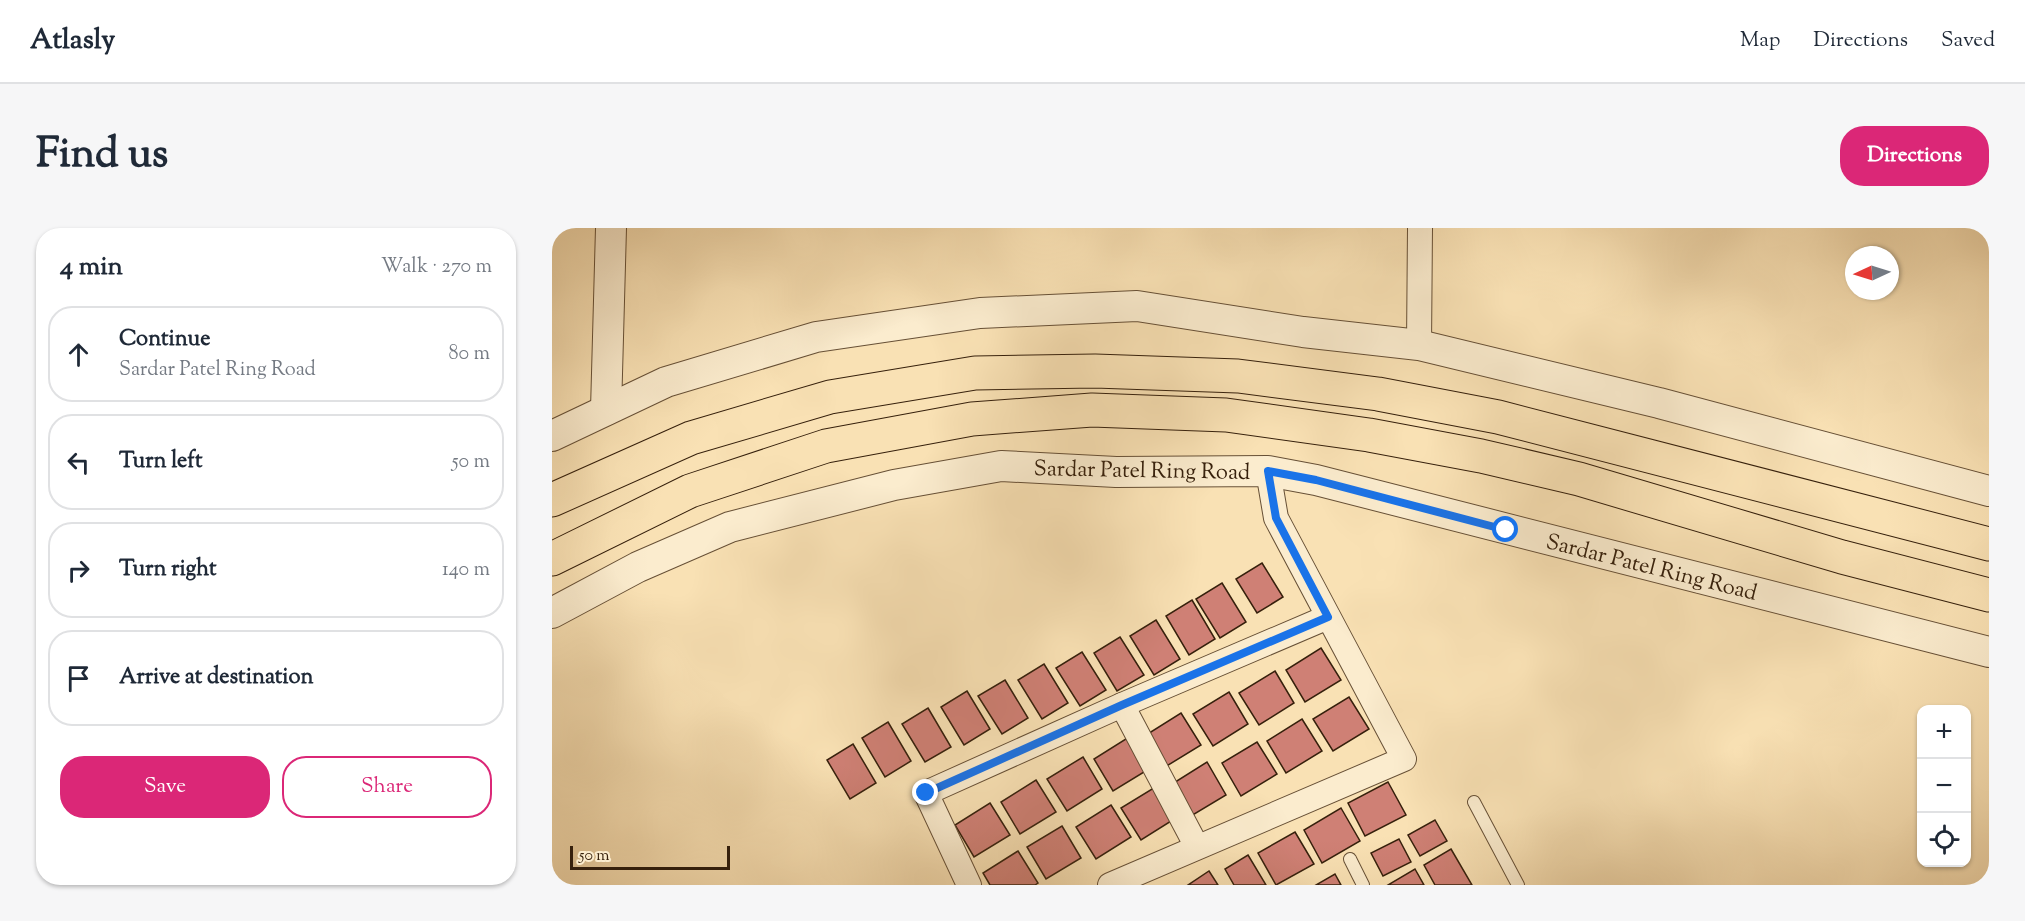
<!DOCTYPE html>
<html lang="en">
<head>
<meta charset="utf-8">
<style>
	body { margin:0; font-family:"Sorts Mill Goudy",serif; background:#f6f6f7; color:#1f2937 }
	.controls { position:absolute; right:18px; bottom:18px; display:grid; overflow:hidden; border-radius:12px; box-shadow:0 2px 4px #0004 }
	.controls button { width:54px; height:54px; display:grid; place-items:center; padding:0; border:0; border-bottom:2px solid #e0e1e3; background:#fff; color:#1f2937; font:30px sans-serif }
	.compass { position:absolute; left:1293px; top:18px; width:54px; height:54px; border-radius:50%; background:#fff; box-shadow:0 2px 4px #0004; rotate:266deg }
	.scale { position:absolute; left:18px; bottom:15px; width:160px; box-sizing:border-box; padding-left:6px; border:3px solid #36200c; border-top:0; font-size:16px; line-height:21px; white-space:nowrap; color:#36200c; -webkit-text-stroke:4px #fbecce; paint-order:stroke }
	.stop { position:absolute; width:18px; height:18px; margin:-14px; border:4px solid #1a73e8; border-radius:50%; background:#fff }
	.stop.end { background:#1a73e8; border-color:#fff; box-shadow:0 2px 6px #0008 }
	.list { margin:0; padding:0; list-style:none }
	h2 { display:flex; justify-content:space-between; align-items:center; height:78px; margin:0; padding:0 24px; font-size:26px }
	h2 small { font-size:20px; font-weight:400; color:#747a83 }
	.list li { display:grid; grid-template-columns:39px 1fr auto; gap:18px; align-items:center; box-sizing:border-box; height:96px; margin:0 12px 12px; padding:0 12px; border:2px solid #e0e1e3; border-radius:24px }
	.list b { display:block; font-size:22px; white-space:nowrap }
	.list p { margin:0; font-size:20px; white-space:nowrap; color:#747a83 }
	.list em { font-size:20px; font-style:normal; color:#747a83 }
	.actions { display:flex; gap:12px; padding:18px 24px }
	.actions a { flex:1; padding:14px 0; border:2px solid #db2777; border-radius:24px; text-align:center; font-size:21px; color:#db2777 }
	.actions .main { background:#db2777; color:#fff }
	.icon { flex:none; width:33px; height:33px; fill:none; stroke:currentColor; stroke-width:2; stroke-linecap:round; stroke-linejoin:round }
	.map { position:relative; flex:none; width:1437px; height:657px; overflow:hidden; border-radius:24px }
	header { display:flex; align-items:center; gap:36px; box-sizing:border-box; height:84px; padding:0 30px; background:#fff; border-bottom:2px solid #e0e1e3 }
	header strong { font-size:28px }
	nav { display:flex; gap:33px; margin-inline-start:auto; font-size:21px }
	.intro { display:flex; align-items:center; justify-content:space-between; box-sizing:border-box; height:144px; padding:0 36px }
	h1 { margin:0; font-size:42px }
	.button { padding:15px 27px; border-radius:24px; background:#db2777; color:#fff; font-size:21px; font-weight:700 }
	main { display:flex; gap:36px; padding:0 36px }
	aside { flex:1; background:#fff; border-radius:24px; box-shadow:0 2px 4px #0004 }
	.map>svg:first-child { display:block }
	.building { fill:#cf8075; stroke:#36200c; stroke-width:1.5 }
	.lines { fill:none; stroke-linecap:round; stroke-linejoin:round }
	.service-casing { stroke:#675036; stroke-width:14 }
	.minor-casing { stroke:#675036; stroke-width:26 }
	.tertiary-casing { stroke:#675036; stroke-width:32 }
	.trunk-casing { stroke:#36200c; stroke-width:35 }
	.service { stroke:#fbecce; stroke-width:12 }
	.minor { stroke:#fbecce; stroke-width:24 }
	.tertiary { stroke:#fbecce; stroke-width:30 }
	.trunk { stroke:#f9e1b4; stroke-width:33 }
	.route { stroke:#1a73e8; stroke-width:8 }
	.labels { text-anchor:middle; stroke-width:4.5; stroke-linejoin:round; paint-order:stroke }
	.street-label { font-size:22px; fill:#36200c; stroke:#fbecce }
</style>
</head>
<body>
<header>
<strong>Atlasly</strong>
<nav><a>Map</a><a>Directions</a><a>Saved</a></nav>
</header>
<div class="intro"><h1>Find us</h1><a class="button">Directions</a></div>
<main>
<aside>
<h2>4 min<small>Walk · 270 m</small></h2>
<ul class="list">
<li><svg class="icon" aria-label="ahead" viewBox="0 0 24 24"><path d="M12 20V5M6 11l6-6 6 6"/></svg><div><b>Continue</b><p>Sardar Patel Ring Road</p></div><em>80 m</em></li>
<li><svg class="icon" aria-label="left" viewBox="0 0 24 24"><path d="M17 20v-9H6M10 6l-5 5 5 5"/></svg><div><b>Turn left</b></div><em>50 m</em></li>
<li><svg class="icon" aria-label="right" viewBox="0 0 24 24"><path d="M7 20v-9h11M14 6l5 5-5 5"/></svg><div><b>Turn right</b></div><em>140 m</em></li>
<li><svg class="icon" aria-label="arrive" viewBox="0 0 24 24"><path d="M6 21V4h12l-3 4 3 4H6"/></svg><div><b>Arrive at destination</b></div></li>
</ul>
<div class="actions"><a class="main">Save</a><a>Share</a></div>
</aside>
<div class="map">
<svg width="1437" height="657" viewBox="0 0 1437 657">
	<rect width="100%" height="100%" fill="#f9e1b4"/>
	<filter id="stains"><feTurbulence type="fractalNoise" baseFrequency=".00333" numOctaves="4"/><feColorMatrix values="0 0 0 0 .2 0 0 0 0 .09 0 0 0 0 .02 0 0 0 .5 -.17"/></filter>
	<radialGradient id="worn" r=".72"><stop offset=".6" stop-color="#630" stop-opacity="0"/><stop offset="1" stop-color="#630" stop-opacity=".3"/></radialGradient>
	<g class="building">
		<path d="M710,335L731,369L705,385L684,351Z"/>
		<path d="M670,355L694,394L668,410L644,371Z"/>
		<path d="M640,372L663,411L637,427L614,388Z"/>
		<path d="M604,392L628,431L602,447L578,408Z"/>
		<path d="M568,409L592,447L565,463L542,425Z"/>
		<path d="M769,420L789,452L753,474L734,442Z"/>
		<path d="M530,424L554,462L528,478L504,440Z"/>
		<path d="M492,436L516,475L490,491L466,452Z"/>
		<path d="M723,443L742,475L707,497L687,465Z"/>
		<path d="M453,452L476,490L450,506L426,468Z"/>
		<path d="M415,463L438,501L412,517L389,479Z"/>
		<path d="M677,464L696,496L661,518L641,486Z"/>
		<path d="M797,469L817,501L781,523L761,491Z"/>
		<path d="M376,480L399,519L373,534L350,496Z"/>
		<path d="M629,485L649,517L613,539L594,507Z"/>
		<path d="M750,491L770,523L734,545L715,513Z"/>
		<path d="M336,494L359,533L333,549L310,510Z"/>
		<path d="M577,509L597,541L561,563L542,531Z"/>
		<path d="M705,514L725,546L689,568L670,535Z"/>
		<path d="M301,516L324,555L298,571L275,532Z"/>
		<path d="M531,529L550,561L515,583L495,551Z"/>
		<path d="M655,534L674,567L639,588L620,556Z"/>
		<path d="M484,552L504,584L468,606L449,574Z"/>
		<path d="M836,554L854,587L813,608L796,575Z"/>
		<path d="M605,558L624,590L589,612L569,580Z"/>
		<path d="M438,575L458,607L422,629L403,597Z"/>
		<path d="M559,577L579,609L544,631L524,599Z"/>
		<path d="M789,580L808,613L770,635L752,602Z"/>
		<path d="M883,592L895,613L868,628L856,607Z"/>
		<path d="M510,598L529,630L494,651L475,619Z"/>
		<path d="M743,604L762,636L724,657L706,625Z"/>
		<path d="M847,611L859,634L831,648L819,625Z"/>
		<path d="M899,621L920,657H883L872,637Z"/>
		<path d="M466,623L486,655L483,657H438L431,645Z"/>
		<path d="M696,627L714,657H682L673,641Z"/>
		<path d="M863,641L872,657H836Z"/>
		<path d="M657,643L666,657H636Z"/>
		<path d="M783,646L789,657H764Z"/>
	</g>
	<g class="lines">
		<g class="service-casing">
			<g id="service">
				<path d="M922,574L966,657"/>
				<path d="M798,631L811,657"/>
			</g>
		</g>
		<g class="minor-casing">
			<g id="minor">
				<path d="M867,117L868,0"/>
				<path d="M570,477L645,619"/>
				<path d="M417,657L374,565L570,477L776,389"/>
				<path d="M558,657L852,531L724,290L716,243"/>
			</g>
		</g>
		<g class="tertiary-casing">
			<g id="tertiary">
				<path d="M54,182L59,0"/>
				<path d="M0,208L114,154L264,109L428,85L585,78L751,104L867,117L1107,175L1437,263"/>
				<path d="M0,385L86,339L178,299L342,257L449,238L564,244L716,243L764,252L1437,424"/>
			</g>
		</g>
		<g class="trunk-casing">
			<g id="trunk">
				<path d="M0,272L139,210L278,169L423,145L543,143L686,148L826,166L946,189L1437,316"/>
				<path d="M0,331L138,263L274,218L420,191L540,182L674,187L817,207L929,228L1027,251L1290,329L1437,367"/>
			</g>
		</g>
		<use href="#service" class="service"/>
		<use href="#minor" class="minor"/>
		<use href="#tertiary" class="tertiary"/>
		<use href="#trunk" class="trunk"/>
	</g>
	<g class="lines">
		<path class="route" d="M374,565L570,477L776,389L724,290L716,243L764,252L954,302"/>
	</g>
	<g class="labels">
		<g class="street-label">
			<text transform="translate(590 241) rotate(1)" y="8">Sardar Patel Ring Road</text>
			<text transform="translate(1100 338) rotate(14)" y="8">Sardar Patel Ring Road</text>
		</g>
	</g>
	<rect width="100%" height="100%" filter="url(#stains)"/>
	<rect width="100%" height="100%" fill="url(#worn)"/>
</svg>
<div class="controls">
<button>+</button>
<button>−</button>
<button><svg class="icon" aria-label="locate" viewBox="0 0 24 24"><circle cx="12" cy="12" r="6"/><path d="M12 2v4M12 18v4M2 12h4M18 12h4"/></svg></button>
</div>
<svg class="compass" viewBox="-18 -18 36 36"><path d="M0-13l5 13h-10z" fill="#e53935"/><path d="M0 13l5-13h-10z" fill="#747a83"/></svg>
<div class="scale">50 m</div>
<div class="stop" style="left:954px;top:302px"></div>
<div class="stop end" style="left:374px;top:565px"></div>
</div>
</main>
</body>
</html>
